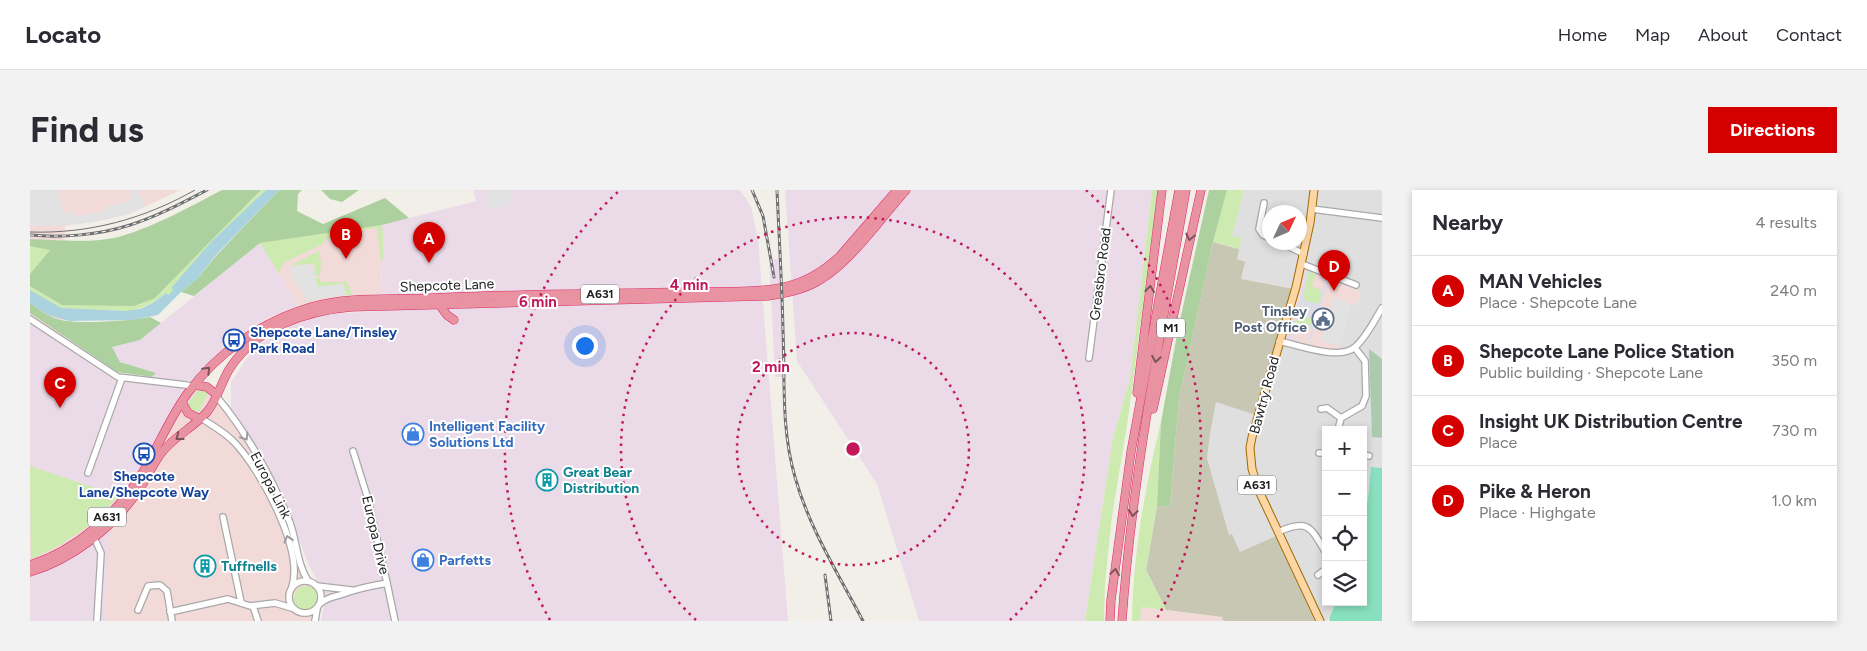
<!DOCTYPE html>
<html lang="en">
<head>
<meta charset="utf-8">
<style>
	body { margin:0; font-family:Figtree,sans-serif; background:#f2f2f3; color:#2b2b33 }
	.controls { position:absolute; right:15px; bottom:15px; display:grid; overflow:hidden; border-radius:0px; box-shadow:0 2px 8px #0003 }
	.controls button { width:45px; height:45px; display:grid; place-items:center; padding:0; border:0; border-bottom:1px solid #e1e1e2; background:#fff; color:#2b2b33; font:25px sans-serif }
	.compass { position:absolute; left:1232px; top:15px; width:45px; height:45px; border-radius:50%; background:#fff; box-shadow:0 2px 8px #0003; rotate:46deg }
	.you { position:absolute; left:554px; top:155px; width:18px; height:18px; margin:-12px; border:4px solid #fff; border-radius:50%; background:#1a73e8; box-shadow:0 0 0 8px #1a73e833 }
	.badge { display:grid; place-items:center; width:32px; height:32px; border-radius:50%; background:#d40000; color:#fff; font-size:16px; font-weight:700 }
	.pin { position:absolute; translate:-50% -41px; filter:drop-shadow(0 1px 2px #0008) }
	.pin::after { content:''; position:absolute; top:26px; width:18px; height:15px; background:inherit; clip-path:polygon(0 0,100% 0,50% 100%) }
	.list { margin:0; padding:0; list-style:none }
	h2 { display:flex; justify-content:space-between; align-items:center; height:65px; margin:0; padding:0 20px; font-size:21px }
	h2 small { font-size:16px; font-weight:400; color:#7c7c81 }
	.list li { display:grid; grid-template-columns:32px 1fr auto; gap:15px; align-items:center; box-sizing:border-box; height:70px; padding:0 20px; border-top:1px solid #e1e1e2 }
	.list b { display:block; font-size:19px; white-space:nowrap }
	.list p { margin:0; font-size:16px; white-space:nowrap; color:#7c7c81 }
	.list em { font-size:16px; font-style:normal; color:#7c7c81 }
	.icon { flex:none; width:28px; height:28px; fill:none; stroke:currentColor; stroke-width:2; stroke-linecap:round; stroke-linejoin:round }
	.map { position:relative; flex:none; width:1352px; height:431px; overflow:hidden; border-radius:0px }
	header { display:flex; align-items:center; gap:30px; box-sizing:border-box; height:70px; padding:0 25px; background:#fff; border-bottom:1px solid #e1e1e2 }
	header strong { font-size:24px }
	nav { display:flex; gap:28px; margin-inline-start:auto; font-size:18px }
	.intro { display:flex; align-items:center; justify-content:space-between; box-sizing:border-box; height:120px; padding:0 30px }
	h1 { margin:0; font-size:35px }
	.button { padding:12px 22px; border-radius:0px; background:#d40000; color:#fff; font-size:18px; font-weight:700 }
	main { display:flex; gap:30px; padding:0 30px }
	aside { flex:1; background:#fff; border-radius:0px; box-shadow:0 2px 8px #0003 }
	.map>svg:first-child { display:block }
	.residential { fill:#e0dfdf; fill-rule:evenodd }
	.commercial { fill:#f2dad9 }
	.industrial { fill:#ebdbe8 }
	.construction { fill:#c7c7b4 }
	.grass { fill:#cdebb0 }
	.forest { fill:#add19e }
	.cemetery { fill:#aacbaf }
	.pitch { fill:#88e0be }
	.parking { fill:#e2e2e2 }
	.plaza { fill:#dddde8; fill-rule:evenodd }
	.water { fill:#aad3df }
	.lines { fill:none; stroke-linecap:round; stroke-linejoin:round }
	.minor-casing { stroke:#a9a9a9; stroke-width:8 }
	.major-casing { stroke:#a06b00; stroke-width:9 }
	.highway-casing { stroke:#dc2a67; stroke-width:9 }
	.minor { stroke:#fff; stroke-width:5.5 }
	.major { stroke:#fcd6a4; stroke-width:7 }
	.highway { stroke:#e892a2; stroke-width:8 }
	.tram { stroke:#707070; stroke-width:1 }
	.rail-casing { stroke:#707070; stroke-width:3 }
	.rail { stroke:#fff; stroke-width:1; stroke-dasharray:4; stroke-linecap:butt }
	.oneway { stroke:#7b545c }
	.oneway2 { stroke:#9c9c9c }
	.ring { fill:none; stroke:#c2185b; stroke-width:2.5; stroke-dasharray:2.5 5 }
	.labels { text-anchor:middle; stroke-width:4; stroke-linejoin:round; paint-order:stroke }
	.shield { fill:#fff; stroke:#646464; stroke-width:1 }
	.shield-label { font-size:12px; font-weight:bold; fill:#222 }
	.street-label { font-size:14px; fill:#222; stroke:#fff }
	.service-label { font-size:14px; font-weight:bold; fill:#4e5e75; stroke:#fff; text-anchor:end }
	.transit-label { font-size:14px; font-weight:bold; fill:#164399; stroke:#fff; text-anchor:start }
	.shop-label { font-size:14px; font-weight:bold; fill:#366cbe; stroke:#fff; text-anchor:start }
	.culture-label { font-size:14px; font-weight:bold; fill:#0d838f; stroke:#fff; text-anchor:start }
	.centre { fill:#c2185b; stroke:#fff; stroke-width:2.5 }
	.ring-label { font-size:15px; text-anchor:middle; font-weight:bold; fill:#c2185b; stroke:#fff; stroke-width:4; stroke-linejoin:round; paint-order:stroke }
</style>
</head>
<body>
<header>
<strong>Locato</strong>
<nav><a>Home</a><a>Map</a><a>About</a><a>Contact</a></nav>
</header>
<div class="intro"><h1>Find us</h1><a class="button">Directions</a></div>
<main>
<div class="map">
<svg width="1352" height="431" viewBox="0 0 1352 431">
	<rect width="100%" height="100%" fill="#f2efe9"/>
	<path class="residential" d="M1214,0H1352V278H1341L1338,309L1333,328V240H1296V412H1306L1300,427L1296,431H1294L1246,346L1210,363L1202,345H1199L1177,268L1180,244L1186,212L1249,151L1307,163L1321,114L1327,115L1330,103L1328,102L1329,97L1264,99L1211,89L1202,46ZM1240,22H1270V52H1240Z"/>
	<g class="commercial">
		<path d="M0,0H151L99,24L69,31L35,36L33,147L89,185L142,191L189,204L216,246L254,317L276,382L291,399L294,409L287,431H67L0,387Z"/>
		<path d="M352,35L354,66L351,72L352,104L314,106L268,116L230,53Z"/>
		<path d="M1272,74L1329,96L1328,102L1330,103L1327,115L1321,114L1307,163L1249,151Z"/>
		<path d="M1110,417L1193,427L1192,431H1110Z"/>
	</g>
	<g class="industrial">
		<path d="M443,0H710L721,17L728,49L758,431H291L296,406L279,376L249,296L201,218V192L224,158L260,136L296,124L353,121L351,72L354,66L352,35L446,11Z"/>
		<path d="M755,0H1122L1100,189L1083,248L1056,424V431H889L847,294L767,171Z"/>
		<path d="M230,53L268,116L238,128L219,140L191,161L169,182L151,209L108,281L89,306L0,276V131L85,191L115,194L126,183L90,172L82,157L110,150Z"/>
		<path d="M739,69H751L757,187H745Z"/>
		<path d="M79,340L75,431H0V383Z"/>
	</g>
	<path class="construction" d="M1183,52L1209,59L1207,69L1215,72L1211,89L1264,99L1226,225L1186,212L1180,244L1177,268L1199,345L1202,344L1210,362L1246,346L1285,431H1196L1192,430L1193,427L1136,420L1116,380L1127,316L1140,317L1149,208Z"/>
	<g class="grass">
		<path d="M231,0H236L181,55L144,100L139,105L136,103L123,113L103,121L48,120L31,118L23,115L0,100V96L32,115L125,108Z"/>
		<path d="M1122,0H1128L1098,229L1082,326L1075,393L1074,431H1056V424L1083,248L1100,189Z"/>
		<path d="M1197,0H1214L1202,46L1212,48L1209,59L1183,52Z"/>
		<path d="M352,35L354,66L351,72L347,38L303,44L291,55L255,72L252,76L249,84L230,53Z"/>
		<path d="M0,56L20,59L0,84Z"/>
		<path d="M289,61L291,72L290,86H286L284,74L260,76Z"/>
		<path d="M1281,82L1286,84L1282,96L1291,100L1290,103L1292,104L1289,113L1287,115L1272,109L1278,83Z"/>
		<path d="M286,88H290L291,92H317L322,105H316L313,94L287,97Z"/>
		<path d="M1268,125L1284,130L1282,135L1276,134L1273,136H1280L1279,140L1272,136L1264,139Z"/>
		<path d="M173,200L179,201L170,219L172,221C166,223 160,221 158,214L167,201Z"/>
		<path d="M1131,232L1127,316L1116,380L1136,420L1111,417L1110,431H1102C1103,364 1115,297 1131,232Z"/>
		<path d="M0,276L89,306L59,336L28,356L1,369Z"/>
		<circle cx="276" cy="408" r="12"/>
	</g>
	<g class="forest">
		<path d="M192,0H231L125,108L104,116L32,115L0,96V84L20,60L0,56V49C25,50 59,53 84,48C121,39 159,17 192,0Z"/>
		<path d="M249,0H272L268,4L267,21L293,34L355,8L379,28L352,35L230,53L164,106L151,102L169,87L185,67Z"/>
		<path d="M291,0H329L312,12L300,9Z"/>
		<path d="M1179,0H1197L1183,52L1149,208L1140,317L1127,316L1131,232L1148,139Z"/>
		<path d="M0,113C9,119 17,126 27,129C48,135 98,131 120,127L131,133L110,150L82,157L90,172L126,183L122,187L87,182L0,123Z"/>
	</g>
	<path class="cemetery" d="M1339,159L1352,169V248L1342,247Z"/>
	<path class="pitch" d="M1341,277L1352,278V431H1300L1299,429L1306,412H1333V328L1338,309Z"/>
	<g class="parking">
		<path d="M0,0H30L31,19L34,23L44,22L45,26L76,21V17H79V15L94,14V12L101,9L100,0H108V5H112L115,17L99,24L69,31L40,35L0,36Z"/>
		<path d="M458,0H486V1H481L480,16L458,19Z"/>
		<path d="M279,74L280,77H284L287,97L314,93L316,105L276,111L272,99H268L266,91H263L262,88H261L260,76Z"/>
		<path d="M1304,106L1321,114L1309,156L1291,151L1298,129L1303,130L1305,123L1300,121Z"/>
	</g>
	<path class="plaza" d="M1277,79L1289,83L1290,85L1282,82L1278,83L1273,110L1288,114L1292,104L1290,103L1291,100H1293L1297,88L1299,89L1280,153L1278,152L1282,141L1279,140L1280,136L1276,135L1263,140L1261,149L1270,151V153L1257,148L1266,123L1261,121L1262,117L1267,119L1274,93L1275,88L1271,87L1272,84H1276ZM1269,124L1283,129L1282,135L1276,134L1264,138Z"/>
	<path class="water" d="M236,0H249L185,66L169,87L151,102L128,125L103,130L39,131L18,125L0,113V100L31,118L96,121L110,119L123,113L136,103L139,105L143,100L142,97L181,52Z"/>
	<g class="lines">
		<g class="minor-casing">
			<g id="minor">
				<path d="M1234,13L1229,39L1233,45L1240,48"/>
				<path d="M1282,19L1352,28"/>
				<path d="M1249,52L1274,64"/>
				<path d="M1272,74L1326,95"/>
				<path d="M0,129L88,187L156,195L163,197"/>
				<path d="M1249,151C1267,155 1310,171 1325,157C1336,148 1344,131 1352,118"/>
				<path d="M1059,168L1081,0"/>
				<path d="M187,207C217,243 243,289 260,333C267,352 267,374 278,391"/>
				<path d="M1291,219L1297,218L1311,228"/>
				<path d="M171,228C183,236 195,242 205,253C231,281 274,359 262,397"/>
				<path d="M1308,240L1311,228L1332,216L1336,206L1335,171L1325,158"/>
				<path d="M1289,263H1296"/>
				<path d="M1333,265L1339,266"/>
				<path d="M58,283L92,188"/>
				<path d="M193,327L211,412"/>
				<path d="M1248,342C1279,328 1281,338 1296,363"/>
				<path d="M63,345L71,363L67,431"/>
				<path d="M1288,385L1296,379"/>
				<circle cx="275" cy="407" r="16"/>
				<path d="M357,393L365,431"/>
				<path d="M287,396L321,400"/>
				<path d="M291,413C298,407 305,407 313,404C328,398 342,396 357,393L338,309L323,261"/>
				<path d="M223,416L228,431"/>
				<path d="M108,420L118,396L130,395L137,401L142,431"/>
				<path d="M140,422L198,409L220,416L245,413L262,418"/>
				<path d="M285,431L287,419"/>
			</g>
		</g>
		<g class="major-casing">
			<path id="major" d="M1284,0L1280,33L1266,97L1222,247L1220,258L1222,279L1229,301L1290,431"/>
		</g>
		<g class="highway-casing">
			<g id="highway">
				<path d="M409,114L417,125L424,130"/>
				<path d="M165,195L177,197L187,205"/>
				<path d="M1107,203L1132,0"/>
				<path d="M152,212L158,223L170,229"/>
				<path d="M1123,219L1171,0"/>
				<path d="M0,375C45,361 86,325 111,285C127,259 139,229 157,204C187,163 232,131 281,117C320,106 363,110 403,108C485,104 568,104 651,102C682,101 728,104 758,96C778,91 795,80 810,66L867,0"/>
				<path d="M0,382C41,370 81,339 106,304C116,291 122,275 132,262C145,246 164,237 177,222C188,209 191,192 200,178C226,138 275,121 321,117L738,106C758,103 777,99 793,88C822,70 853,26 876,0"/>
				<path d="M1080,431L1081,410L1101,262L1149,0"/>
				<path d="M1092,431C1102,286 1131,143 1156,0"/>
			</g>
		</g>
		<use href="#minor" class="minor"/>
		<use href="#major" class="major"/>
		<use href="#highway" class="highway"/>
		<path class="tram" d="M0,42C59,44 114,29 165,0"/>
		<g class="rail-casing">
			<g id="rail">
				<path d="M722,0L733,26L744,87"/>
				<path d="M747,0C749,47 752,94 753,140C755,190 751,239 765,287C779,338 809,385 833,431"/>
				<path d="M0,45C32,48 69,45 100,35C126,27 152,13 177,0"/>
				<path d="M795,385L801,431"/>
			</g>
		</g>
		<use href="#rail" class="rail"/>
	</g>
	<defs><path id="oneway-chevron" d="M-2-3.5L2.5 0L-2 3.5" fill="none" stroke-width="1.6" stroke-linecap="round" stroke-linejoin="round" transform="scale(1.25)"/></defs>
	<g class="oneway">
		<use href="#oneway-chevron" transform="translate(1160 47) rotate(103)"/>
		<use href="#oneway-chevron" transform="translate(1120 99) rotate(-83)"/>
		<use href="#oneway-chevron" transform="translate(1126 169) rotate(100)"/>
		<use href="#oneway-chevron" transform="translate(177 180) rotate(-46)"/>
		<use href="#oneway-chevron" transform="translate(149 247) rotate(142)"/>
		<use href="#oneway-chevron" transform="translate(1103 323) rotate(97)"/>
		<use href="#oneway-chevron" transform="translate(1085 382) rotate(-82)"/>
	</g>
	<g class="oneway2">
		<use href="#oneway-chevron" transform="translate(215 247) rotate(57)"/>
		<use href="#oneway-chevron" transform="translate(258 349) rotate(-107)"/>
	</g>
	<g class="ring">
		<circle cx="823" cy="259" r="116"/>
		<path d="M666 430A232 232 0 1 1 980 430"/>
		<path d="M520 430A348 348 0 0 1 590 0M1056 0A348 348 0 0 1 1126 430"/>
	</g>
	<defs>
		<g id="civic-ring" transform="scale(1.125)"><circle r="9.5" fill="#fff" stroke="#5c6f8a" stroke-width="1.5"/><path d="M-.6-6.5H3V-4.5H.6V-3L4-1V1h2V6H-6V1h2V-1L-.6-3ZM-1.2 2.5V6h2.4V2.5Z" fill="#5c6f8a"/></g>
		<g id="bus-ring" transform="scale(1.125)"><circle r="9.5" fill="#fff" stroke="#1a4fb4" stroke-width="1.5"/><path d="M-5-6H5V4H4V6H2V4H-2V6H-4V4H-5ZM-3.5-4V0h7V-4ZM-3.5 1.2v1.5H-2V1.2ZM2 1.2v1.5H3.5V1.2Z" fill="#1a4fb4"/></g>
		<g id="shop-ring" transform="scale(1.125)"><circle r="9.5" fill="#fff" stroke="#3f7fe0" stroke-width="1.5"/><path d="M-5-2.5h2.3a2.7 3.5 0 0 1 5.4 0H5L5.5 6h-11ZM-1.5-2.5h3a1.5 2.3 0 0 0-3 0Z" fill="#3f7fe0"/></g>
		<g id="building-ring" transform="scale(1.125)"><circle r="9.5" fill="#fff" stroke="#0f9aa8" stroke-width="1.5"/><path d="M-4-6H4V6H1V3H-1V6H-4ZM-2.5-4.3h1.7v1.8h-1.7ZM.8-4.3h1.7v1.8H.8ZM-2.5-1h1.7V.8h-1.7ZM.8-1h1.7V.8H.8Z" fill="#0f9aa8"/></g>
	</defs>
	<g fill-rule="evenodd">
		<use href="#civic-ring" x="1293" y="129"/>
		<use href="#bus-ring" x="204" y="150"/>
		<use href="#shop-ring" x="383" y="244"/>
		<use href="#bus-ring" x="114" y="264"/>
		<use href="#building-ring" x="517" y="290"/>
		<use href="#shop-ring" x="393" y="370"/>
		<use href="#building-ring" x="175" y="376"/>
	</g>
	<g class="labels">
		<g class="shield">
			<rect x="551" y="94.5" width="38" height="19" rx="4"/>
			<rect x="1127" y="128.5" width="28" height="19" rx="4"/>
			<rect x="1208" y="285.5" width="38" height="19" rx="4"/>
			<rect x="58" y="317.5" width="38" height="19" rx="4"/>
		</g>
		<g class="shield-label">
			<text x="570" y="108">A631</text>
			<text x="1141" y="142">M1</text>
			<text x="1227" y="299">A631</text>
			<text x="77" y="331">A631</text>
		</g>
		<g class="street-label">
			<text transform="translate(1070 84) rotate(-83)" y="5">Greasbro Road</text>
			<text transform="translate(417 95) rotate(-2)" y="5">Shepcote Lane</text>
			<text transform="translate(1234 205) rotate(-75)" y="5">Bawtry Road</text>
			<text transform="translate(241 295) rotate(63)" y="5">Europa Link</text>
			<text transform="translate(346 345) rotate(77)" y="5">Europa Drive</text>
		</g>
		<g class="service-label">
			<text x="1277" y="126">Tinsley<tspan x="1277" dy="16">Post Office</tspan></text>
		</g>
		<g class="transit-label">
			<text x="220" y="147">Shepcote Lane/Tinsley<tspan x="220" dy="16">Park Road</tspan></text>
			<text x="114" y="291" text-anchor="middle">Shepcote<tspan x="114" dy="16">Lane/Shepcote Way</tspan></text>
		</g>
		<g class="shop-label">
			<text x="399" y="241">Intelligent Facility<tspan x="399" dy="16">Solutions Ltd</tspan></text>
			<text x="409" y="375">Parfetts</text>
		</g>
		<g class="culture-label">
			<text x="533" y="287">Great Bear<tspan x="533" dy="16">Distribution</tspan></text>
			<text x="191" y="381">Tuffnells</text>
		</g>
	</g>
	<circle cx="823" cy="259" r="8" class="centre"/>
	<g class="ring-label">
		<text x="659" y="100">4 min</text>
		<text x="508" y="117">6 min</text>
		<text x="741" y="182">2 min</text>
	</g>
</svg>
<div class="controls">
<button>+</button>
<button>−</button>
<button><svg class="icon" aria-label="locate" viewBox="0 0 24 24"><circle cx="12" cy="12" r="6"/><path d="M12 2v4M12 18v4M2 12h4M18 12h4"/></svg></button>
<button><svg class="icon" aria-label="layers" viewBox="0 0 24 24"><path d="M12 4l9 5-9 5-9-5zM3 14l9 5 9-5"/></svg></button>
</div>
<svg class="compass" viewBox="-18 -18 36 36"><path d="M0-13l5 13h-10z" fill="#e53935"/><path d="M0 13l5-13h-10z" fill="#7c7c81"/></svg>
<div class="you"></div>
<div class="pin badge" style="left:399px;top:73px">A</div>
<div class="pin badge" style="left:316px;top:69px">B</div>
<div class="pin badge" style="left:30px;top:218px">C</div>
<div class="pin badge" style="left:1304px;top:101px">D</div>
</div>
<aside>
<h2>Nearby<small>4 results</small></h2>
<ul class="list">
<li><span class="badge">A</span><div><b>MAN Vehicles</b><p>Place · Shepcote Lane</p></div><em>240 m</em></li>
<li><span class="badge">B</span><div><b>Shepcote Lane Police Station</b><p>Public building · Shepcote Lane</p></div><em>350 m</em></li>
<li><span class="badge">C</span><div><b>Insight UK Distribution Centre</b><p>Place</p></div><em>730 m</em></li>
<li><span class="badge">D</span><div><b>Pike &amp; Heron</b><p>Place · Highgate</p></div><em>1.0 km</em></li>
</ul>
</aside>
</main>
</body>
</html>
